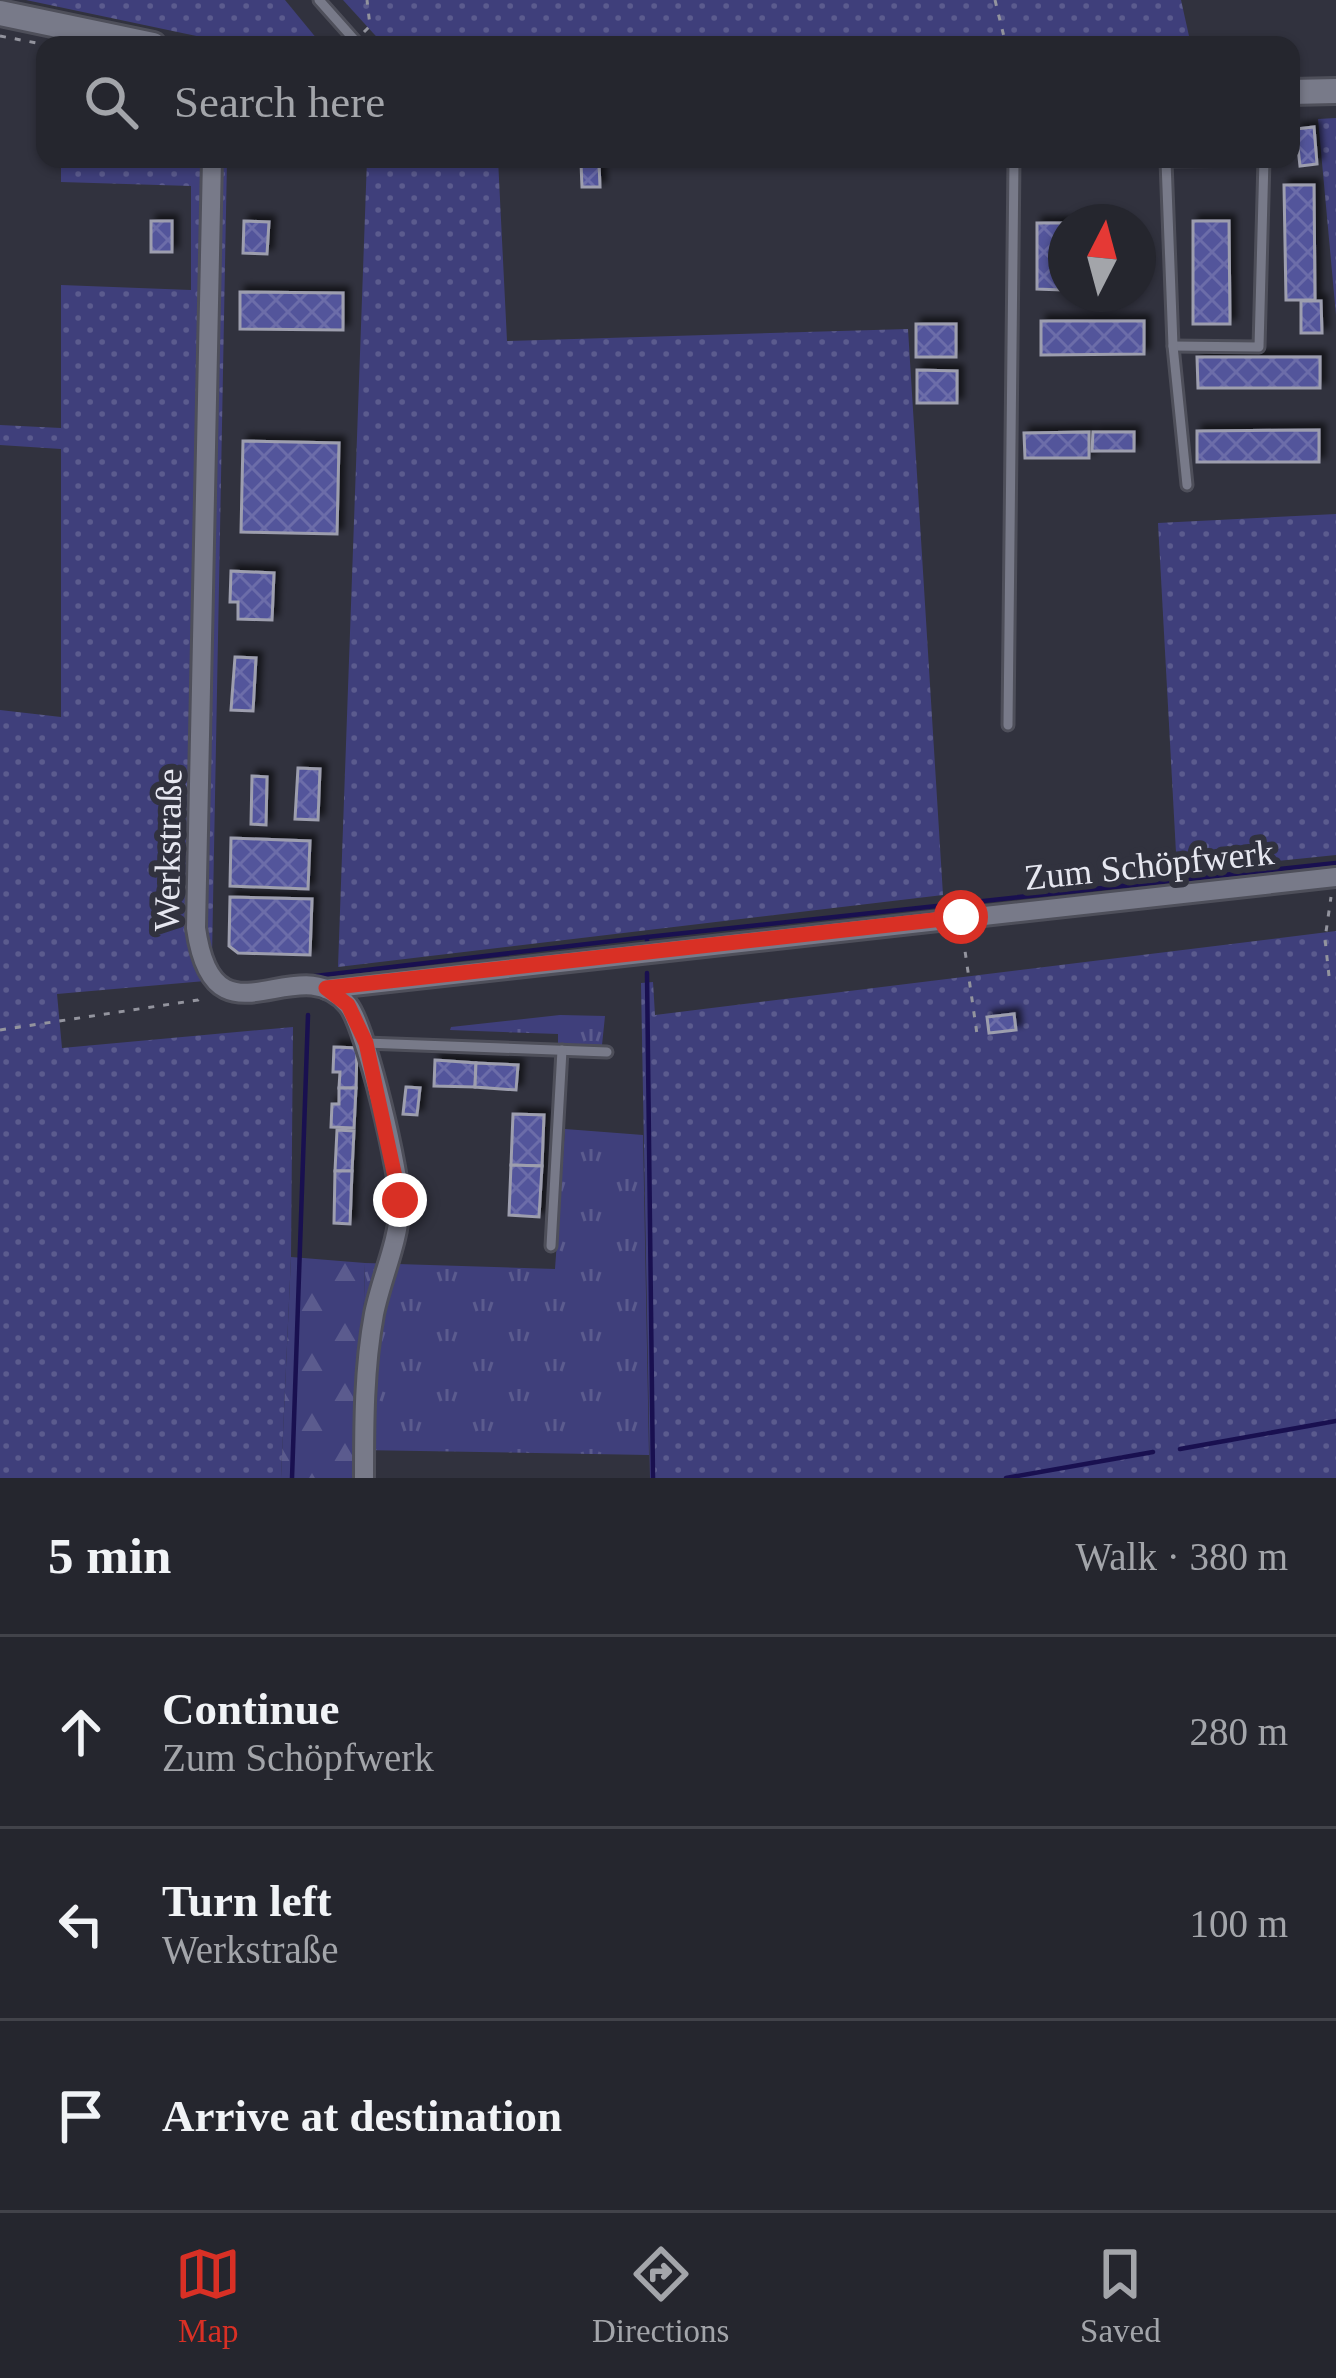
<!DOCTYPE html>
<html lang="en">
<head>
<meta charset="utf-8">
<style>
	body { margin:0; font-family:Georgia,serif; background:#31323a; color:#f1f3f6 }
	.compass { position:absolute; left:1048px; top:204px; width:108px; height:108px; border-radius:50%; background:#25262e; box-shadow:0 3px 9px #0004; rotate:6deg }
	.stop { position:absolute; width:36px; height:36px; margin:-27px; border:9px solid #d93025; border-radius:50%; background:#fff }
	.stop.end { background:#d93025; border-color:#fff; box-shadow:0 3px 12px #0008 }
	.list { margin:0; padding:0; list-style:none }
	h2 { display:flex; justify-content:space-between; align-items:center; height:156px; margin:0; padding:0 48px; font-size:51px }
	h2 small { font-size:39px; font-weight:400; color:#a3a5aa }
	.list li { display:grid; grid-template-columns:78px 1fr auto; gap:36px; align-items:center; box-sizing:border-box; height:192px; padding:0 48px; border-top:3px solid #42434a }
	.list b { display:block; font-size:45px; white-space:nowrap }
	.list p { margin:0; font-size:39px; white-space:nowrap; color:#a3a5aa }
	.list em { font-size:39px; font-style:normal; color:#a3a5aa }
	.icon { flex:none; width:66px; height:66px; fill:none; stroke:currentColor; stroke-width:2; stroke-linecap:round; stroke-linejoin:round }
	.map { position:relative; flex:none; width:1336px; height:1478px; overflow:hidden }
	.search { position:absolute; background:#25262e; box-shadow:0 3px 9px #0004; left:36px; right:36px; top:36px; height:132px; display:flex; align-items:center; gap:30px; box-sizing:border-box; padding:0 42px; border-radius:24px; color:#a3a5aa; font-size:45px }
	.sheet { height:732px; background:#25262e }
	nav { display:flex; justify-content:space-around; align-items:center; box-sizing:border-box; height:168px; border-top:3px solid #42434a; background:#25262e; font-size:33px; color:#a3a5aa }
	nav a { display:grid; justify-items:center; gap:6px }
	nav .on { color:#d93025 }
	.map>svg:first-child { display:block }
	.grass { fill:url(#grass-dots) }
	.forest { fill:url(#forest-firs) }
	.park { fill:url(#park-tufts) }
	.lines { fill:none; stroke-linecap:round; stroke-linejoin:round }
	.stream { stroke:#191050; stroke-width:4.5 }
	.building { fill:url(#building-cross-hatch); stroke:#9d9eae; stroke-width:3; filter:url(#shadow) }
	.service-casing { stroke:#4e4f5a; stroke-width:15 }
	.minor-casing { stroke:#4e4f5a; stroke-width:24 }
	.tertiary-casing { stroke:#4e4f5a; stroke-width:30 }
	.path { stroke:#93949e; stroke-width:3; stroke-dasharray:6 9; stroke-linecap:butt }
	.service { stroke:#787a89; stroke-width:9 }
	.minor { stroke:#787a89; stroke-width:18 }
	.tertiary { stroke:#787a89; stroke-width:24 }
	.route { stroke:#d93025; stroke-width:15 }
	.labels { text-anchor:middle; stroke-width:12; stroke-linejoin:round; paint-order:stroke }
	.street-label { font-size:36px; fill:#e6e7f0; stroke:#31323e }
</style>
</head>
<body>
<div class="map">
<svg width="1336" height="1478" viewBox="0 0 1336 1478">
	<defs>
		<pattern id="grass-dots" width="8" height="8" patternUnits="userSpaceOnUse" patternTransform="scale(3)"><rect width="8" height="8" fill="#3f3f7b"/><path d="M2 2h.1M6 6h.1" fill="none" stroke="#5b5b8e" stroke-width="1.8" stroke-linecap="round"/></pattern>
		<pattern id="forest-firs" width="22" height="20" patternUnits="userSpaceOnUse" patternTransform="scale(3)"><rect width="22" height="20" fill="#3f3f7b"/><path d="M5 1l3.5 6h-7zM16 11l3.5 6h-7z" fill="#5b5b8e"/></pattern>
		<pattern id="park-tufts" width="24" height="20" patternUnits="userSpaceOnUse" patternTransform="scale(3)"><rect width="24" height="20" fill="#3f3f7b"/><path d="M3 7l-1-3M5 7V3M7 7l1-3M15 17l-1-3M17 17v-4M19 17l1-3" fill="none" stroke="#5b5b8e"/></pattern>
		<pattern id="building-cross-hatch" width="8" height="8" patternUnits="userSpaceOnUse" patternTransform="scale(3)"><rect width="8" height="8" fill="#53559b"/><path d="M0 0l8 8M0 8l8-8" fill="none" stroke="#6c6da9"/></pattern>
		<filter id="shadow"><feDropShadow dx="5.5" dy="-5.5" stdDeviation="3" flood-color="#0009"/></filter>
	</defs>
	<rect width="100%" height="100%" fill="#31323e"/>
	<g class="grass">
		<path d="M26,0H285L322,45H239Z"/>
		<path d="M343,0H1181L1191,45H384Z"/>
		<path d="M1336,118V315L1318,119Z"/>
		<path d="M61,159H227L212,957L228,979L57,994L62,1048L293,1027L291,1257L281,1478H0V710L61,717V449L0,445V425L61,428V285L191,290V186L61,182Z"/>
		<path d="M367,159H498L507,341L908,329L943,895L338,967Z"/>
		<path d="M1336,514V855L1177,871L1158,523Z"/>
		<path d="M1336,931V1478H650L641,983L653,982L655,1015Z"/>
	</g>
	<path class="forest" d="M291,1257L365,1263L359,1478H281Z"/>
	<g class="park">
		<path d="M560,1015L605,1016L602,1045H558V1034L450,1030L451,1027Z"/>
		<path d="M565,1129L643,1135L649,1455L360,1450L365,1263L555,1269Z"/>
	</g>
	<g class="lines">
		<g class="stream">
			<path d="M647,945V937L1336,863"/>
			<path d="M647,973L653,1478"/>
			<path d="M307,977L647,937"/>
			<path d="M1180,1449L1336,1421"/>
			<path d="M292,1478L308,1015"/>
			<path d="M1006,1478L1153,1452"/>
		</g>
	</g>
	<g class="building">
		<path d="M1314,127L1317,164L1300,166L1296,129Z"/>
		<path d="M581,163H599L600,187H582Z"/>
		<path d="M1284,185H1314L1315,300H1286Z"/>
		<rect x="151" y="221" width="21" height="31"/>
		<path d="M244,221L269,222L267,254L243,253Z"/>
		<path d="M1193,221H1229L1230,324H1193Z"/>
		<path d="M1037,223H1066L1062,290L1037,289Z"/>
		<path d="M240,292L343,293V330L240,329Z"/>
		<path d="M1301,301H1321L1322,333H1301Z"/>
		<path d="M1041,321H1144V354L1041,355Z"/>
		<rect x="916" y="324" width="40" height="33"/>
		<path d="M1197,357H1320V388H1198Z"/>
		<path d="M917,370L957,371V403H917Z"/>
		<path d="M1319,430V462H1197V431Z"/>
		<path d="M1089,432V458H1025L1024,433Z"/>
		<path d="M1093,432H1134V451H1092Z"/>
		<path d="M243,441L339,443L337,534L241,532Z"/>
		<path d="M231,571L274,573L272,620L238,619V602H230Z"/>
		<path d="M235,657L256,658L253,711L231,710Z"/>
		<path d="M298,768L320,769L318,820L295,819Z"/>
		<path d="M252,776L267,777L266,825L251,824Z"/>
		<path d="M231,838L310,841L308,889L230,886Z"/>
		<path d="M230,897L312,899L310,955L238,953L229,946Z"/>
		<path d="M1014,1014L1016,1030L989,1033L987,1017Z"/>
		<path d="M334,1047L357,1048L356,1088H339L340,1072H333Z"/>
		<path d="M435,1060L476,1063L475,1087L434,1086Z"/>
		<path d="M476,1063L518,1065L516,1090L475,1087Z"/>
		<path d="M406,1087L420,1088L417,1115L403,1114Z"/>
		<path d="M339,1088H356L354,1128L331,1127L332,1104H339Z"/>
		<path d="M513,1114L544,1115L542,1166L511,1165Z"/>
		<path d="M337,1130L354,1131L352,1171H335Z"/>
		<path d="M511,1165L542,1166L539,1217L509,1215Z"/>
		<path d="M335,1171H352L350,1224L334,1223Z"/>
	</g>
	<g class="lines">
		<g class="service-casing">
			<g id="service">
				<path d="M319,0L359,45"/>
				<path d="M1173,346L1259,347L1264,159"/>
				<path d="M1187,485L1173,346L1166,161L1264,160"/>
				<path d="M1008,725L1014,159"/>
				<path d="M366,1043L607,1052"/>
				<path d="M551,1246L562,1050"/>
			</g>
		</g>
		<g class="minor-casing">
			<g id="minor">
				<path d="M212,159L196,928C214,1056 297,944 348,1005C366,1027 401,1177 400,1207C398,1243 381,1279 374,1314C364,1368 364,1424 364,1478"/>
				<path d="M326,989L1336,877"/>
			</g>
		</g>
		<g class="tertiary-casing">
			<g id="tertiary">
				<path d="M0,13L153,45"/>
				<path d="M1291,92L1336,91"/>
			</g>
		</g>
		<g class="path">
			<path d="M995,0L1006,45"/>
			<path d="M364,32L370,26L367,0"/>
			<path d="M0,36L47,45"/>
			<path d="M963,937L977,1034"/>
			<path d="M1329,976L1325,939L1331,897"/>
			<path d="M0,1030L198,1000L205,994"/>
		</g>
		<use href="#service" class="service"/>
		<use href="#minor" class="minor"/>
		<use href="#tertiary" class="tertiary"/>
	</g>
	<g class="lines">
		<path class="route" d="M400,1200L366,1043L348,1005L326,988L961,917"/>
	</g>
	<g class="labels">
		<g class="street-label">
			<text transform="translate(167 850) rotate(-89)" y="13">Werkstraße</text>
			<text transform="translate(1149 864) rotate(-6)" y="13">Zum Schöpfwerk</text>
		</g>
	</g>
</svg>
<svg class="compass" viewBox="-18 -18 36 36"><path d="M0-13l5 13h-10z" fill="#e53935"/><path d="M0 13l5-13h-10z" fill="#a3a5aa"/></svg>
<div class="stop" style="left:961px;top:917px"></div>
<div class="stop end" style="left:400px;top:1200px"></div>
<div class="search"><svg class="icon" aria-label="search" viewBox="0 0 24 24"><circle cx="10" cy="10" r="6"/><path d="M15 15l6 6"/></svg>Search here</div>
</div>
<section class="sheet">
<h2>5 min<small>Walk · 380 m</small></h2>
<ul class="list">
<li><svg class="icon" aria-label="ahead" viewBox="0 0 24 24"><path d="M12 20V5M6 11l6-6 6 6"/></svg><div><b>Continue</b><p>Zum Schöpfwerk</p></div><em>280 m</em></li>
<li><svg class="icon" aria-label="left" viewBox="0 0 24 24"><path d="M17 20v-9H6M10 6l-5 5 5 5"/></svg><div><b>Turn left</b><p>Werkstraße</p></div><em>100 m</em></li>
<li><svg class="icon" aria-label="arrive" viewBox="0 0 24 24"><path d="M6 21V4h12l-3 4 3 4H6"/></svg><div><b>Arrive at destination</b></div></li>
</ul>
</section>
<nav>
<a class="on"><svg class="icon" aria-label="map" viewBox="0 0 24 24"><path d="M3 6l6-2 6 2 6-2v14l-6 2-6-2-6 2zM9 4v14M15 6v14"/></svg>Map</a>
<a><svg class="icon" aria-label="directions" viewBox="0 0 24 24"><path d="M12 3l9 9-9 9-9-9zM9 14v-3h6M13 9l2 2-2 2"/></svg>Directions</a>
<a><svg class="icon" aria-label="saved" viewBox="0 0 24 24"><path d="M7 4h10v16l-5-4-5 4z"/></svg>Saved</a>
</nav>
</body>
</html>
